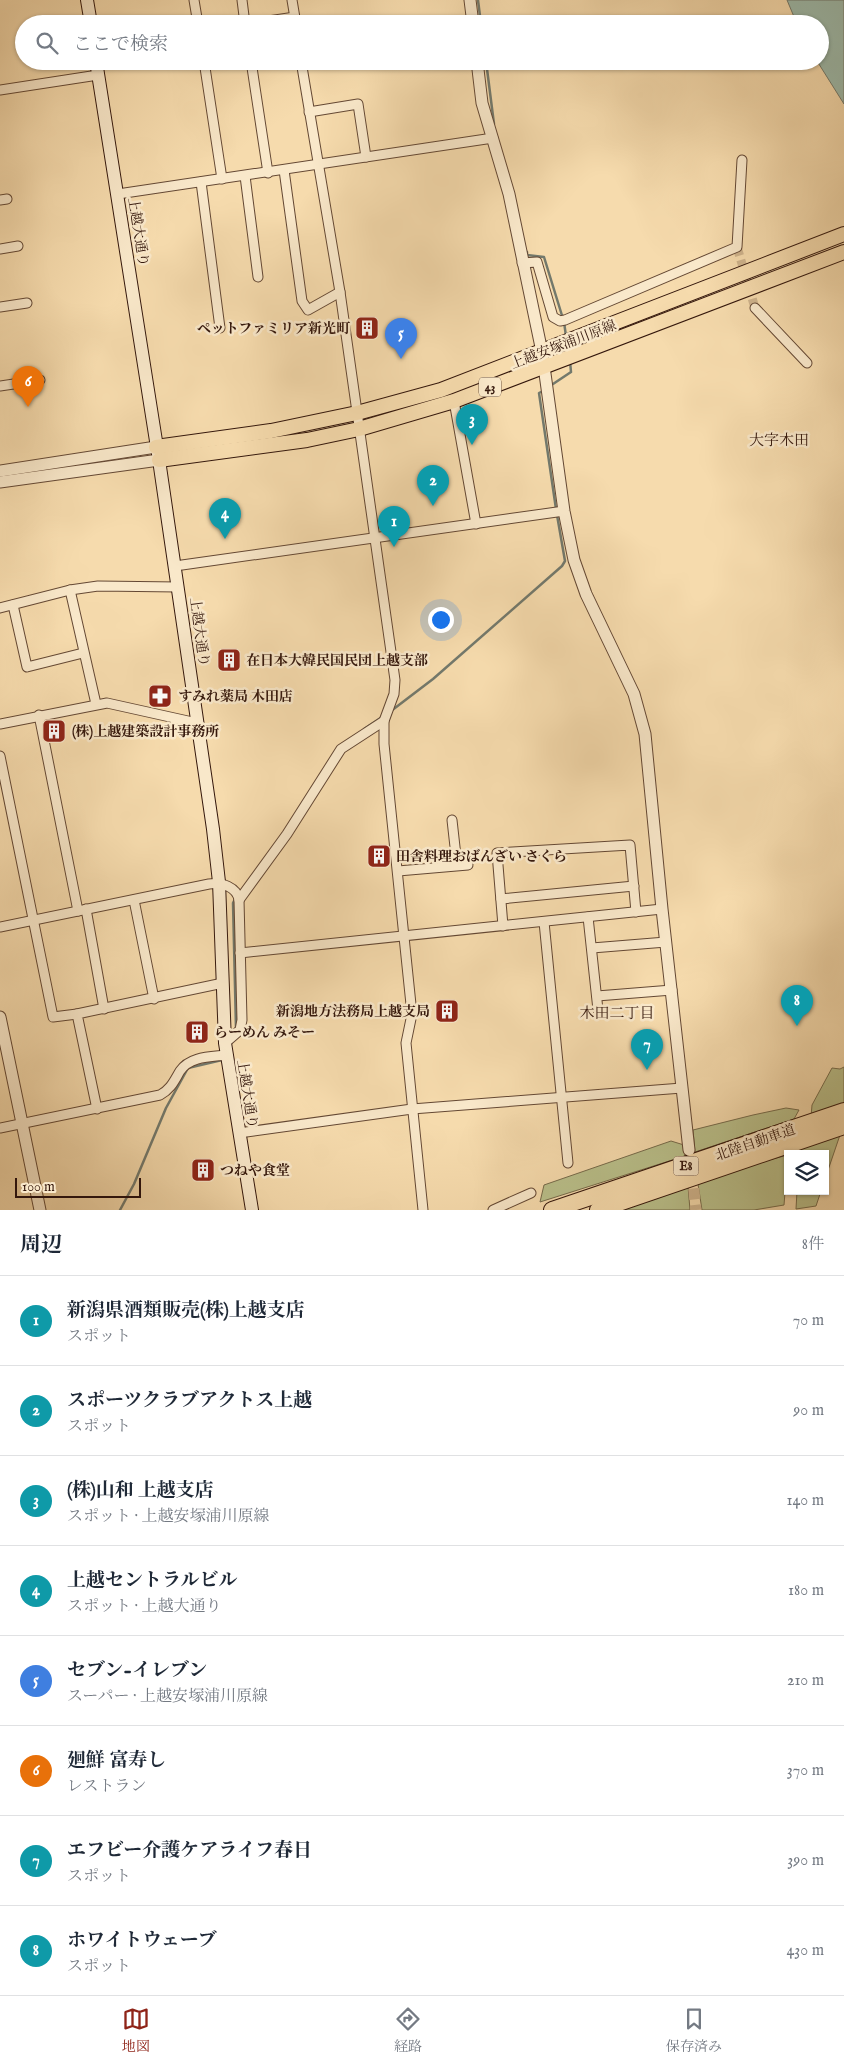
<!DOCTYPE html>
<html lang="ja">
<head>
<meta charset="utf-8">
<style>
	body { margin:0; font-family:"IM FELL English","Noto Serif JP",serif; background:#f6f6f7; color:#1f2937 }
	.controls { position:absolute; right:15px; bottom:15px; display:grid; overflow:hidden; border-radius:0px; box-shadow:0 1px 4px #0004 }
	.controls button { width:45px; height:45px; display:grid; place-items:center; padding:0; border:0; border-bottom:1px solid #e0e1e3; background:#fff; color:#1f2937; font:25px sans-serif }
	.scale { position:absolute; left:15px; bottom:12px; width:126px; box-sizing:border-box; padding-left:5px; border:2px solid #34170c; border-top:0; font-size:14px; line-height:18px; white-space:nowrap; color:#34170c; -webkit-text-stroke:4px #f9e8ca; paint-order:stroke }
	.you { position:absolute; left:440px; top:619px; width:18px; height:18px; margin:-12px; border:4px solid #fff; border-radius:50%; background:#1a73e8; box-shadow:0 0 0 8px #1a73e833 }
	.badge { display:grid; place-items:center; width:32px; height:32px; border-radius:50%; background:#8f2418; color:#fff; font-size:16px; font-weight:700 }
	.pin { position:absolute; translate:-50% -41px; filter:drop-shadow(0 1px 2px #0008) }
	.pin::after { content:''; position:absolute; top:26px; width:18px; height:15px; background:inherit; clip-path:polygon(0 0,100% 0,50% 100%) }
	.list { margin:0; padding:0; list-style:none }
	h2 { display:flex; justify-content:space-between; align-items:center; height:65px; margin:0; padding:0 20px; font-size:21px }
	h2 small { font-size:16px; font-weight:400; color:#747a83 }
	.list li { display:grid; grid-template-columns:32px 1fr auto; gap:15px; align-items:center; box-sizing:border-box; height:90px; padding:0 20px; border-top:1px solid #e0e1e3 }
	.list b { display:block; font-size:19px; white-space:nowrap }
	.list p { margin:0; font-size:16px; white-space:nowrap; color:#747a83 }
	.list em { font-size:16px; font-style:normal; color:#747a83 }
	.icon { flex:none; width:28px; height:28px; fill:none; stroke:currentColor; stroke-width:2; stroke-linecap:round; stroke-linejoin:round }
	.map { position:relative; flex:none; width:844px; height:1210px; overflow:hidden }
	.search { position:absolute; background:#fff; box-shadow:0 1px 4px #0004; left:15px; right:15px; top:15px; height:55px; display:flex; align-items:center; gap:12px; box-sizing:border-box; padding:0 18px; border-radius:28px; color:#747a83; font-size:19px }
	.sheet { height:785px; background:#fff }
	nav { display:flex; justify-content:space-around; align-items:center; box-sizing:border-box; height:70px; border-top:1px solid #e0e1e3; background:#fff; font-size:14px; color:#747a83 }
	nav a { display:grid; justify-items:center; gap:2px }
	nav .on { color:#8f2418 }
	.map>svg:first-child { display:block }
	.green { fill:#bac18c; stroke:#776c4c }
	.water { fill:#9dbbac; stroke:#73796c }
	.lines { fill:none; stroke-linecap:round; stroke-linejoin:round }
	.stream { stroke:#73796c; stroke-width:2.5 }
	.minor-tunnel { stroke:#cfb48d; stroke-width:9; stroke-dasharray:9 4.5; stroke-linecap:butt }
	.tertiary-tunnel { stroke:#cfb48d; stroke-width:11; stroke-dasharray:11 5.5; stroke-linecap:butt }
	.minor-casing { stroke:#644834; stroke-width:11 }
	.tertiary-casing { stroke:#644834; stroke-width:13 }
	.secondary-casing { stroke:#34170c; stroke-width:14 }
	.primary-casing { stroke:#34170c; stroke-width:16 }
	.motorway-casing { stroke:#34170c; stroke-width:18 }
	.minor { stroke:#f9e8ca; stroke-width:9 }
	.tertiary { stroke:#f9e8ca; stroke-width:11 }
	.secondary { stroke:#f9e8ca; stroke-width:12 }
	.primary { stroke:#f6dbad; stroke-width:14 }
	.motorway { stroke:#f6dbad; stroke-width:16 }
	.labels { text-anchor:middle; stroke-width:5; stroke-linejoin:round; paint-order:stroke }
	.shield { fill:#f9e8ca; stroke:#6f5645; stroke-width:1 }
	.shield-label { font-size:12px; font-weight:bold; fill:#34170c }
	.street-label { font-size:14px; fill:#34170c; stroke:#f9e8ca }
	.poi-label { font-size:14px; font-weight:bold; fill:#34170c; stroke:#f9e8ca; text-anchor:start }
	.neighbourhood-label { font-size:15px; fill:#34170c; stroke:#f9e8ca }
</style>
</head>
<body>
<div class="map">
<svg width="844" height="1210" viewBox="0 0 844 1210">
	<rect width="100%" height="100%" fill="#f6dbad"/>
	<filter id="stains"><feTurbulence type="fractalNoise" baseFrequency=".004" numOctaves="4"/><feColorMatrix values="0 0 0 0 .2 0 0 0 0 .09 0 0 0 0 .02 0 0 0 .5 -.17"/></filter>
	<radialGradient id="worn" r=".72"><stop offset=".6" stop-color="#630" stop-opacity="0"/><stop offset="1" stop-color="#630" stop-opacity=".3"/></radialGradient>
	<g class="green">
		<path d="M844,1067V1108L811,1117L812,1105L832,1068L840,1069Z"/>
		<path d="M786,1108L799,1110L794,1119L695,1152L693,1130L753,1115Z"/>
		<path d="M841,1132L825,1179V1154H799V1146Z"/>
		<path d="M671,1141L684,1145L685,1156L540,1202L544,1185Z"/>
		<path d="M788,1155L784,1205L754,1210H702L698,1184L746,1166Z"/>
		<path d="M688,1186L690,1210H620Z"/>
		<path d="M797,1191H821L816,1206L796,1209Z"/>
	</g>
	<path class="water" d="M787,0H844V104L817,61H820V24H797Z"/>
	<g class="lines">
		<g class="stream">
			<path d="M478,0L481,24"/>
			<path d="M486,61L494,124"/>
			<path d="M527,252V255L544,257L564,322L566,336"/>
			<path d="M550,386L571,372L570,361"/>
			<path d="M543,391L539,393L556,509"/>
			<path d="M391,711L433,679L562,566L565,561L557,515"/>
			<path d="M364,729L382,717"/>
			<path d="M235,899L233,903L236,1028"/>
			<path d="M120,1210L134,1184L166,1108L188,1068L222,1060"/>
		</g>
		<path class="minor-tunnel" d="M737,247L755,308"/>
		<path class="tertiary-tunnel" d="M692,1172L696,1210"/>
		<g class="minor-casing">
			<g id="minor">
				<path d="M194,0L198,24"/>
				<path d="M242,0L245,24"/>
				<path d="M292,0L296,24"/>
				<path d="M248,24L295,17"/>
				<path d="M204,61L222,179"/>
				<path d="M251,61L268,173"/>
				<path d="M301,61L340,292L395,680L394,694L384,721V744L412,1014L406,1043L423,1210"/>
				<path d="M0,90L98,75"/>
				<path d="M309,112L358,104L366,157"/>
				<path d="M284,170L302,301L308,310L340,292"/>
				<path d="M245,176L258,277"/>
				<path d="M201,182L220,328"/>
				<path d="M118,194L493,138"/>
				<path d="M0,200L7,199"/>
				<path d="M0,249L18,246"/>
				<path d="M522,263L537,262L553,317L560,321L565,320L737,247L742,160"/>
				<path d="M0,307L27,303"/>
				<path d="M755,308L807,363"/>
				<path d="M0,386L40,380"/>
				<path d="M454,401L476,524"/>
				<path d="M175,566L564,511"/>
				<path d="M70,590L98,586L178,587"/>
				<path d="M13,605L27,667L83,653"/>
				<path d="M0,608L70,590L96,704"/>
				<path d="M39,715L78,911"/>
				<path d="M0,724L107,703L197,723"/>
				<path d="M0,756L53,1017L77,1014"/>
				<path d="M452,820L457,865"/>
				<path d="M398,871L468,865"/>
				<path d="M501,899L634,886"/>
				<path d="M134,900L154,999"/>
				<path d="M239,900L287,834L341,749L384,721"/>
				<path d="M86,909L104,1009"/>
				<path d="M588,917L598,1010"/>
				<path d="M544,922L568,1163"/>
				<path d="M503,926L497,853L630,845L636,912"/>
				<path d="M0,927L209,884C222,882 237,887 239,900L242,1020L240,1030L225,1043"/>
				<path d="M592,948L666,942"/>
				<path d="M240,953L662,909"/>
				<path d="M597,996L672,990"/>
				<path d="M97,1109L77,1014L223,983"/>
				<path d="M0,1128L160,1095C171,1089 174,1081 180,1071C190,1056 211,1057 227,1055"/>
				<path d="M239,1133L412,1109L682,1088"/>
				<path d="M493,1210L531,1193"/>
			</g>
		</g>
		<g class="tertiary-casing">
			<g id="tertiary">
				<path d="M470,0L473,24"/>
				<path d="M477,61L482,103L509,194L542,352L564,511L574,560L586,594L634,694L645,734L662,909L689,1150"/>
				<path d="M0,471L156,447"/>
				<path d="M0,482L159,460"/>
				<path d="M0,1017L40,1210"/>
			</g>
		</g>
		<g class="secondary-casing">
			<g id="secondary">
				<path d="M87,0L91,24"/>
				<path d="M96,61L159,460L213,829L219,882L225,1043L252,1210"/>
			</g>
		</g>
		<g class="primary-casing">
			<g id="primary">
				<path d="M156,447L271,431L357,413L441,390L844,234"/>
				<path d="M159,460L307,440L359,429L454,401L844,252"/>
			</g>
		</g>
		<g class="motorway-casing">
			<g id="motorway">
				<path d="M552,1210L844,1111"/>
				<path d="M598,1210L844,1126"/>
			</g>
		</g>
		<use href="#minor" class="minor"/>
		<use href="#tertiary" class="tertiary"/>
		<use href="#secondary" class="secondary"/>
		<use href="#primary" class="primary"/>
		<use href="#motorway" class="motorway"/>
	</g>
	<defs>
		<g id="building-square" transform="scale(1.25)"><rect x="-9" y="-9" width="18" height="18" rx="4" fill="#8f2418" stroke="#f9e8ca"/><path d="M-4-6H4V6H1V3H-1V6H-4ZM-2.5-4.3h1.7v1.8h-1.7ZM.8-4.3h1.7v1.8H.8ZM-2.5-1h1.7V.8h-1.7ZM.8-1h1.7V.8H.8Z" fill="#fff"/></g>
		<g id="pharmacy-square" transform="scale(1.25)"><rect x="-9" y="-9" width="18" height="18" rx="4" fill="#8f2418" stroke="#f9e8ca"/><path d="M-2-6h4v4h4v4h-4v4h-4v-4h-4v-4h4Z" fill="#fff"/></g>
	</defs>
	<g fill-rule="evenodd">
		<use href="#building-square" x="367" y="328"/>
		<use href="#building-square" x="229" y="660"/>
		<use href="#pharmacy-square" x="160" y="696"/>
		<use href="#building-square" x="54" y="731"/>
		<use href="#building-square" x="379" y="856"/>
		<use href="#building-square" x="447" y="1011"/>
		<use href="#building-square" x="197" y="1032"/>
		<use href="#building-square" x="203" y="1170"/>
	</g>
	<g class="labels">
		<g class="shield">
			<rect x="479" y="377.5" width="22" height="19" rx="4"/>
			<rect x="673.5" y="1156.5" width="25" height="19" rx="4"/>
		</g>
		<g class="shield-label">
			<text x="490" y="391">43</text>
			<text x="686" y="1170">E8</text>
		</g>
		<g class="street-label">
			<text transform="translate(139 232) rotate(81)" y="5">上越大通り</text>
			<text transform="translate(563 344) rotate(-21)" y="5">上越安塚浦川原線</text>
			<text transform="translate(200 632) rotate(82)" y="5">上越大通り</text>
			<text transform="translate(248 1094) rotate(81)" y="5">上越大通り</text>
			<text transform="translate(755 1142) rotate(-19)" y="5">北陸自動車道</text>
		</g>
		<g class="poi-label">
			<text x="350" y="333" text-anchor="end">ペットファミリア新光町</text>
			<text x="246" y="665">在日本大韓民国民団上越支部</text>
			<text x="178" y="701">すみれ薬局 木田店</text>
			<text x="72" y="736">(株)上越建築設計事務所</text>
			<text x="396" y="861">田舎料理おばんざい さくら</text>
			<text x="430" y="1016" text-anchor="end">新潟地方法務局上越支局</text>
			<text x="214" y="1037">らーめん みそー</text>
			<text x="220" y="1175">つねや食堂</text>
		</g>
		<g class="neighbourhood-label">
			<text x="779" y="445">大字木田</text>
			<text x="617" y="1018">木田二丁目</text>
		</g>
	</g>
	<rect width="100%" height="100%" filter="url(#stains)"/>
	<rect width="100%" height="100%" fill="url(#worn)"/>
</svg>
<div class="controls">
<button><svg class="icon" aria-label="layers" viewBox="0 0 24 24"><path d="M12 4l9 5-9 5-9-5zM3 14l9 5 9-5"/></svg></button>
</div>
<div class="scale">100 m</div>
<div class="you"></div>
<div class="pin badge" style="left:394px;top:547px;background:#0f9aa8">1</div>
<div class="pin badge" style="left:433px;top:506px;background:#0f9aa8">2</div>
<div class="pin badge" style="left:472px;top:445px;background:#0f9aa8">3</div>
<div class="pin badge" style="left:225px;top:539px;background:#0f9aa8">4</div>
<div class="pin badge" style="left:401px;top:359px;background:#3f7fe0">5</div>
<div class="pin badge" style="left:28px;top:407px;background:#e8710a">6</div>
<div class="pin badge" style="left:647px;top:1070px;background:#0f9aa8">7</div>
<div class="pin badge" style="left:797px;top:1026px;background:#0f9aa8">8</div>
<div class="search"><svg class="icon" aria-label="search" viewBox="0 0 24 24"><circle cx="10" cy="10" r="6"/><path d="M15 15l6 6"/></svg>ここで検索</div>
</div>
<section class="sheet">
<h2>周辺<small>8件</small></h2>
<ul class="list">
<li><span class="badge" style="background:#0f9aa8">1</span><div><b>新潟県酒類販売(株)上越支店</b><p>スポット</p></div><em>70 m</em></li>
<li><span class="badge" style="background:#0f9aa8">2</span><div><b>スポーツクラブアクトス上越</b><p>スポット</p></div><em>90 m</em></li>
<li><span class="badge" style="background:#0f9aa8">3</span><div><b>(株)山和 上越支店</b><p>スポット · 上越安塚浦川原線</p></div><em>140 m</em></li>
<li><span class="badge" style="background:#0f9aa8">4</span><div><b>上越セントラルビル</b><p>スポット · 上越大通り</p></div><em>180 m</em></li>
<li><span class="badge" style="background:#3f7fe0">5</span><div><b>セブン-イレブン</b><p>スーパー · 上越安塚浦川原線</p></div><em>210 m</em></li>
<li><span class="badge" style="background:#e8710a">6</span><div><b>廻鮮 富寿し</b><p>レストラン</p></div><em>370 m</em></li>
<li><span class="badge" style="background:#0f9aa8">7</span><div><b>エフビー介護ケアライフ春日</b><p>スポット</p></div><em>390 m</em></li>
<li><span class="badge" style="background:#0f9aa8">8</span><div><b>ホワイトウェーブ</b><p>スポット</p></div><em>430 m</em></li>
</ul>
</section>
<nav>
<a class="on"><svg class="icon" aria-label="map" viewBox="0 0 24 24"><path d="M3 6l6-2 6 2 6-2v14l-6 2-6-2-6 2zM9 4v14M15 6v14"/></svg>地図</a>
<a><svg class="icon" aria-label="directions" viewBox="0 0 24 24"><path d="M12 3l9 9-9 9-9-9zM9 14v-3h6M13 9l2 2-2 2"/></svg>経路</a>
<a><svg class="icon" aria-label="saved" viewBox="0 0 24 24"><path d="M7 4h10v16l-5-4-5 4z"/></svg>保存済み</a>
</nav>
</body>
</html>
